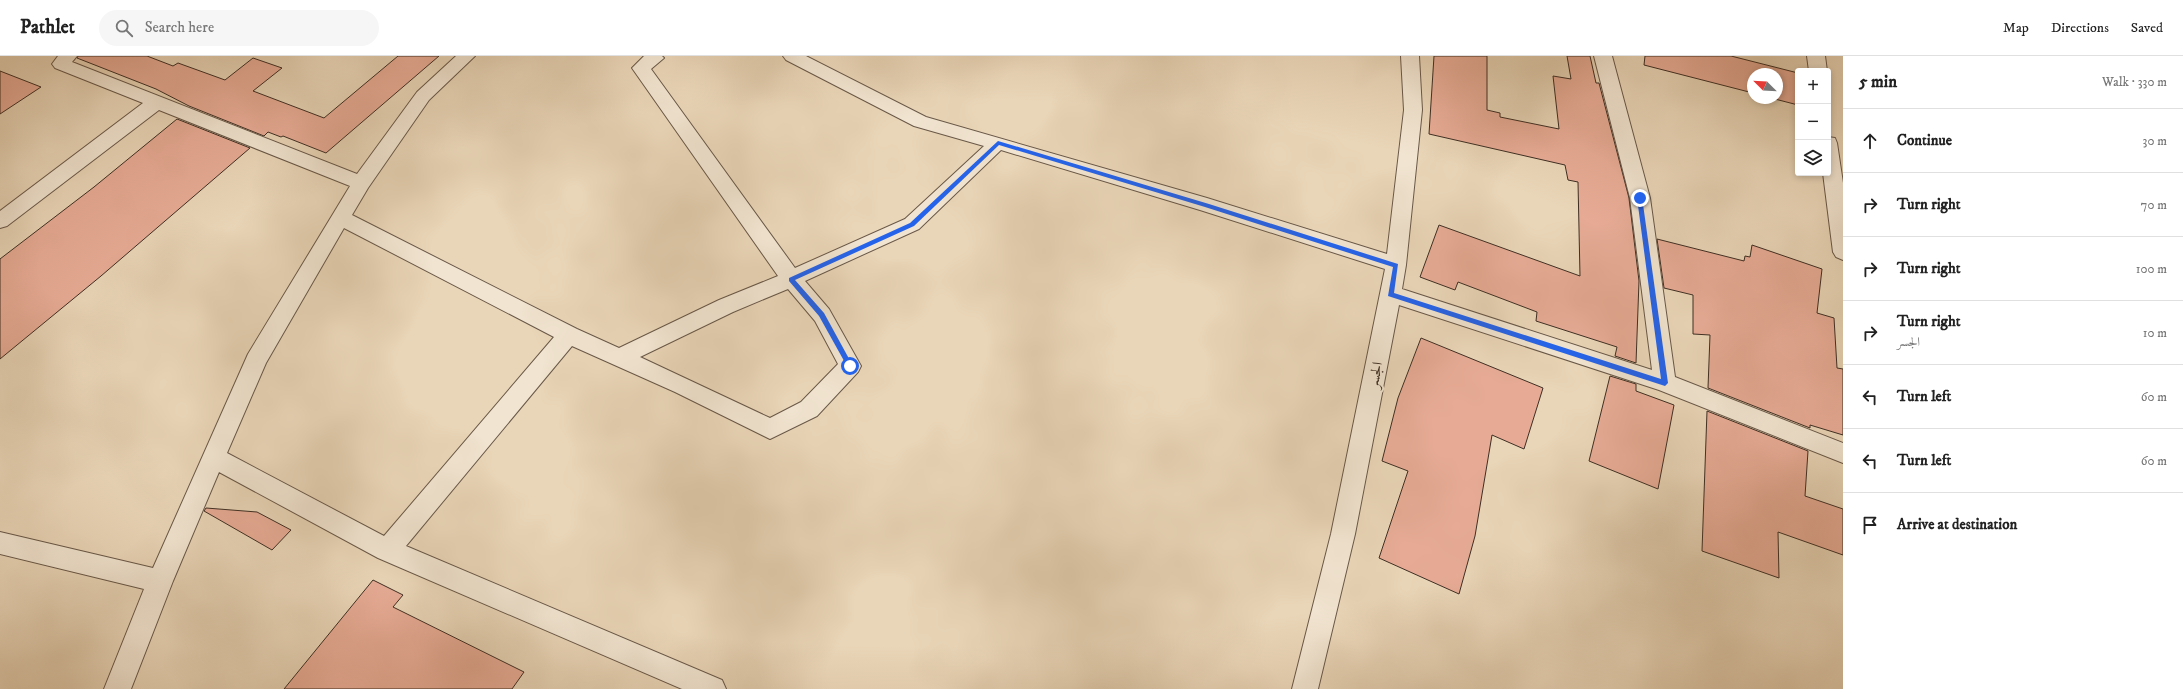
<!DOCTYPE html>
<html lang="en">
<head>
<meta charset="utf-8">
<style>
	body { margin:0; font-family:"IM FELL DW Pica",Amiri,serif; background:#f6f6f6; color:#222 }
	.controls { position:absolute; right:12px; top:12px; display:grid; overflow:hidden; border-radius:4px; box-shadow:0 2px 6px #0003 }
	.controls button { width:36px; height:36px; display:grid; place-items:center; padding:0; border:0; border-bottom:1px solid #e0e0e0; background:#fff; color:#222; font:20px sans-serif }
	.compass { position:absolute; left:1747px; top:12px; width:36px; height:36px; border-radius:50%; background:#fff; box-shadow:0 2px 6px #0003; rotate:294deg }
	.stop { position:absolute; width:12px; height:12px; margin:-9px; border:3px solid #2563eb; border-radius:50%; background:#fff }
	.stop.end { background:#2563eb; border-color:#fff; box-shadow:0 1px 4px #0008 }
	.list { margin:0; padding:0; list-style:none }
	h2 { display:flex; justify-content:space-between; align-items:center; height:52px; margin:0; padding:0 16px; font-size:17px }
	h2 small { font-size:13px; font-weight:400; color:#767676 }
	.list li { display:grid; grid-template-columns:26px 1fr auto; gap:12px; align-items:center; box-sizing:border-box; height:64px; padding:0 16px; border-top:1px solid #e0e0e0 }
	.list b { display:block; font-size:15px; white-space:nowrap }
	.list p { margin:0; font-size:13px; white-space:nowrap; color:#767676 }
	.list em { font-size:13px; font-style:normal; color:#767676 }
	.icon { flex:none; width:22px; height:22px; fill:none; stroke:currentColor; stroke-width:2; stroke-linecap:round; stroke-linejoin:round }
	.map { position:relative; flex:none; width:1843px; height:633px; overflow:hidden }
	header { display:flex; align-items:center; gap:24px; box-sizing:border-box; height:56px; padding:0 20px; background:#fff; border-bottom:1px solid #e0e0e0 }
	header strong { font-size:19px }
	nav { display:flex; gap:22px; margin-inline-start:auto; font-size:14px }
	.search { width:280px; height:36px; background:#f6f6f6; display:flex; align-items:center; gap:10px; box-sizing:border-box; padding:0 14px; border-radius:22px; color:#767676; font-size:15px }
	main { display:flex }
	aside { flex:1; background:#fff }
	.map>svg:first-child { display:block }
	.building { fill:#e7ab95; stroke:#3e2e23 }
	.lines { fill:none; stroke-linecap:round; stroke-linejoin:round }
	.minor-casing { stroke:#695848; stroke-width:2 }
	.minor { fill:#f1e4d0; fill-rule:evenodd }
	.route { fill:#2563eb }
	.labels { text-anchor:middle; stroke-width:4; stroke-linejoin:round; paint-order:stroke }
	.street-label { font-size:15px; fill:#3e2e23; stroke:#f1e4d0 }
</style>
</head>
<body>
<header>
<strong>Pathlet</strong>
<div class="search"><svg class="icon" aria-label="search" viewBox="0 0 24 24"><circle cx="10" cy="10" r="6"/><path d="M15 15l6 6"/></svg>Search here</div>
<nav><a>Map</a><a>Directions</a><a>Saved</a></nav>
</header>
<main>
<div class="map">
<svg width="1843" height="633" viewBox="0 0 1843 633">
	<rect width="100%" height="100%" fill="#e9d5b7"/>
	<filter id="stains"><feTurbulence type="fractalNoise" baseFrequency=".005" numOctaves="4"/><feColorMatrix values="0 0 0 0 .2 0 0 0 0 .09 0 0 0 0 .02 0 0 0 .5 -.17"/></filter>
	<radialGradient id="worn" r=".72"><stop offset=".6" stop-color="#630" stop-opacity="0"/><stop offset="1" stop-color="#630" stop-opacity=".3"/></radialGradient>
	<g class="building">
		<path d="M78,0H147L173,10L178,7L225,24L253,2L282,12L253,35L324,62L398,0H439L326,97L283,80L281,81L268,76L264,80L189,50L156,33L77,2Z"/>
		<path d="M1434,0H1487V54L1500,57V61L1559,73L1553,20L1571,23L1567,0H1590L1596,27H1599L1629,142L1639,225L1636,307L1615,300L1617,291L1536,265L1537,256L1458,226L1455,234L1420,221L1439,169L1580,220L1578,126L1568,124L1565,109L1429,78Z"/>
		<path d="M1645,0H1731L1798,17V49L1771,42H1777V18H1753V37L1644,9Z"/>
		<path d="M0,15L41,31L0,58Z"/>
		<path d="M177,63L250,92L101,220L0,303V203L94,131Z"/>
		<path d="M1657,183L1744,205L1745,200L1750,201L1752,189L1822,213L1817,257L1834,262L1837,312L1843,313V379L1810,369V372L1708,332L1710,279L1693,278V239L1664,232Z"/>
		<path d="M1421,282L1543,332L1524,393L1492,379L1475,480L1459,538L1379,502L1408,415L1382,405L1398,342Z"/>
		<path d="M1610,320L1636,328V335L1674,349L1658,433L1589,405Z"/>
		<path d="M1707,355L1808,395L1805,440L1843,453V499L1778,476L1779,522L1702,495Z"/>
		<path d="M206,452L257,456L291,474L272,494L204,455Z"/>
		<path d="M373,524L403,539L393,551L524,616L512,633H284Z"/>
	</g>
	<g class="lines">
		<g class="minor-casing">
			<g id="minor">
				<path d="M58,0H77L72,6L357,118L417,36L456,0H475L429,44L368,132L352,159L577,273L619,292L719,244L778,220L632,12L644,0H662L664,2L651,13L795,212L905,163L984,90L914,70L786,4L783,0H806L926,61L1207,142L1387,198L1404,54L1401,0H1419L1422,54L1406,209L1402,233L1652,314L1630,142L1594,0H1612L1650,142L1675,321L1843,387V407L1659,334L1399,249L1355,478L1318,633H1292L1331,478L1385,213L1200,154L1001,94L919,173L805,225L829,253L861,310L858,316L817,360L770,383L675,336L572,290L406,490L722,624L726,633H682L378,502L219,416L173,525L131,633H104L144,533L0,498V476L153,512L248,298L350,130L159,54L7,170L0,172V155L143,47L55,12L52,8ZM344,172L554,281L384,480L227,397L266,307ZM788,233L815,265L838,308L801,346L770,362L640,301L733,256Z"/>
				<path d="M1807,0H1825L1827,15H1809Z"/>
				<path d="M1828,81L1835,82L1837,87L1843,127V204L1836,201L1833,196L1823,117H1828Z"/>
			</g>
		</g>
		<use href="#minor" class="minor"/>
	</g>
	<path class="route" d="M998,85L1209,148L1398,208L1394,237L1661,323L1637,142L1642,141L1668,327L1665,330L1388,240L1393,211L1205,151L999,89L914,170L795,224L824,257L853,310L848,312L819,260L789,225V222L910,167Z"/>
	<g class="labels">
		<g class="street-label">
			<text transform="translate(1375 319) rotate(-79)" y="5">الجسر</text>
		</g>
	</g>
	<rect width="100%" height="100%" filter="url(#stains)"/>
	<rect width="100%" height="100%" fill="url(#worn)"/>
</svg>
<div class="controls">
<button>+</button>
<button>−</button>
<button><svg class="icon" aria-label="layers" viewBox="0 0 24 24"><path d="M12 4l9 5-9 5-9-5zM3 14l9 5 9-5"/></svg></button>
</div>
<svg class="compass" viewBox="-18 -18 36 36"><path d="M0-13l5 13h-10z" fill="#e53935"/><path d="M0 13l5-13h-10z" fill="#767676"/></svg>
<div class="stop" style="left:850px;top:310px"></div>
<div class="stop end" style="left:1640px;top:142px"></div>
</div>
<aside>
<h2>5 min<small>Walk · 330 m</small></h2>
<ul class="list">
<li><svg class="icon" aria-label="ahead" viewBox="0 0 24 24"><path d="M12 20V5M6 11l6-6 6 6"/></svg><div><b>Continue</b></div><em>30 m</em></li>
<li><svg class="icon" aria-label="right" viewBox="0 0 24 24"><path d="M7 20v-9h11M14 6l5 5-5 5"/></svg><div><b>Turn right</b></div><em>70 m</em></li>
<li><svg class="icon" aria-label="right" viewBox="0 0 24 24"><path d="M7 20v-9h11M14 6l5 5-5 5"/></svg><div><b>Turn right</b></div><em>100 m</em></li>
<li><svg class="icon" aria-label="right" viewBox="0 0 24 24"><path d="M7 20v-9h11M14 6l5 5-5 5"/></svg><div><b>Turn right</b><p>الجسر</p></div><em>10 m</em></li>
<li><svg class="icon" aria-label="left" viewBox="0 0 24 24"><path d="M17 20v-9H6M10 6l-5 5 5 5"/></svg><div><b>Turn left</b></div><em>60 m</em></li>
<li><svg class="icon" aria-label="left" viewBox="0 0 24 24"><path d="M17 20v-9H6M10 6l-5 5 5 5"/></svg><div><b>Turn left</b></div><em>60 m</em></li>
<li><svg class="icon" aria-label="arrive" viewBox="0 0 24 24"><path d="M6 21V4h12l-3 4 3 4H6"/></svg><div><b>Arrive at destination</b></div></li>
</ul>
</aside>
</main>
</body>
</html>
